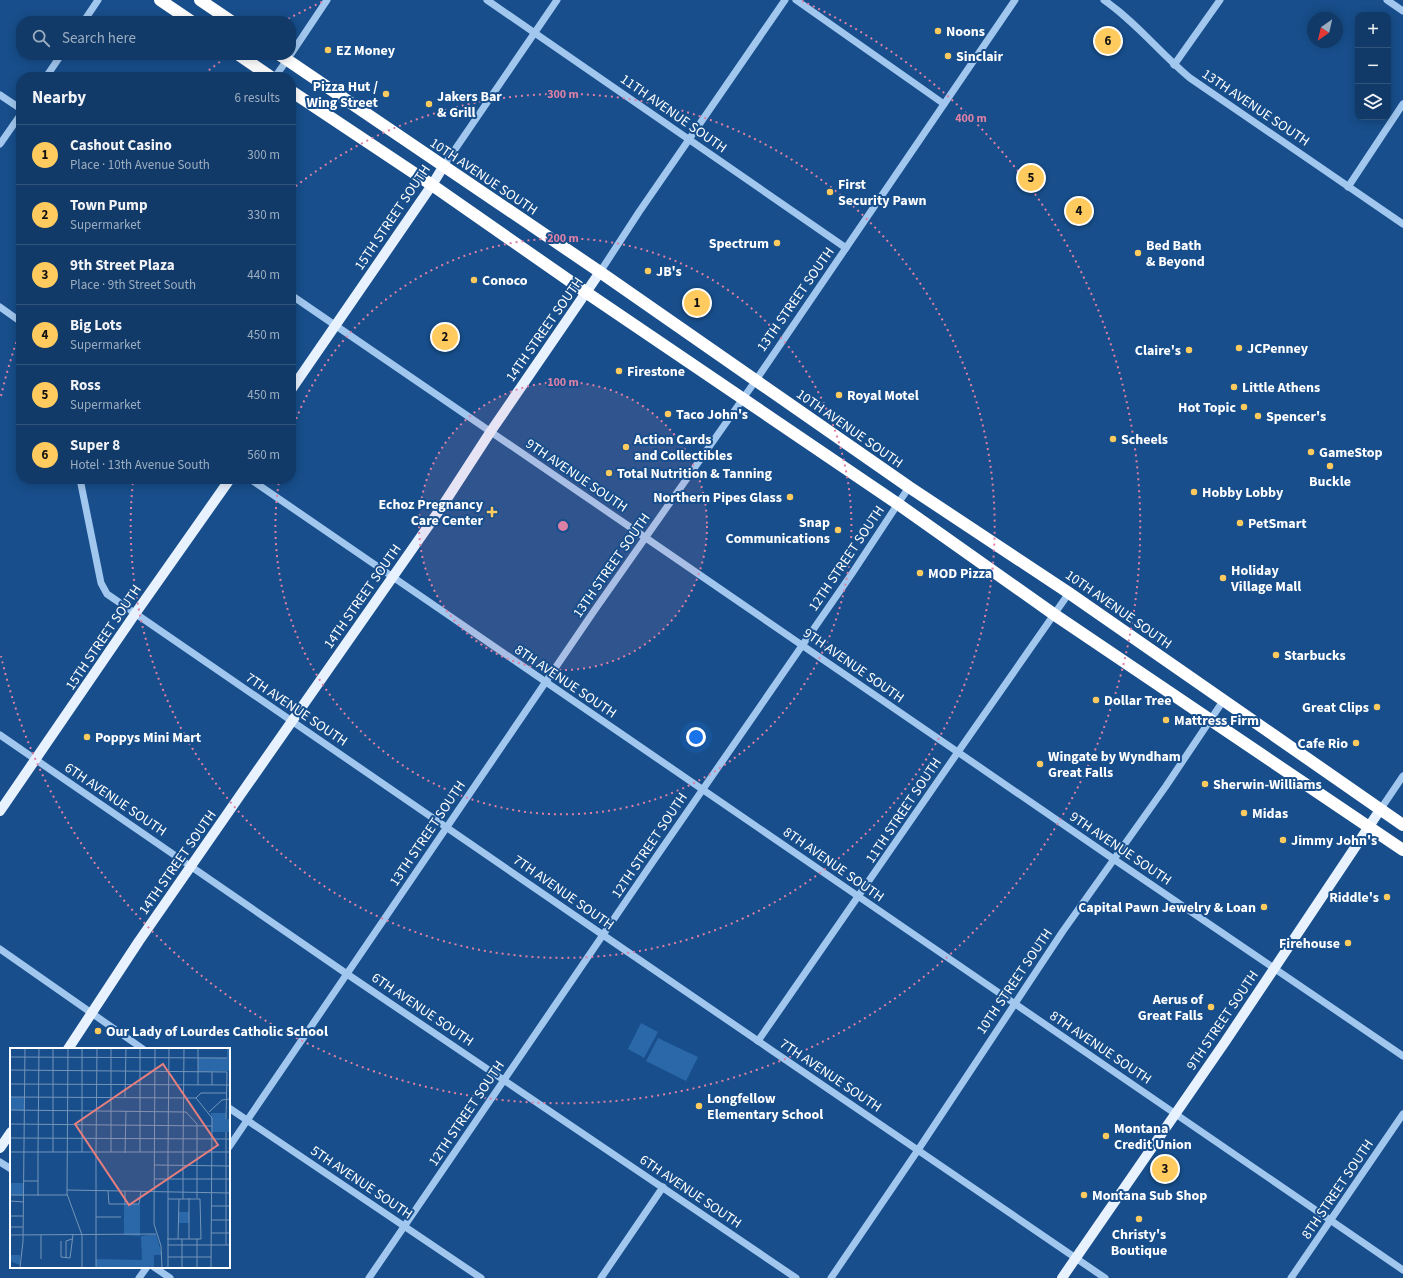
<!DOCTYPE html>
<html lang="en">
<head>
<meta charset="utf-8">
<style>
	body { margin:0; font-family:"Source Sans 3",sans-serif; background:#1e4571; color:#f1f3f6 }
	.controls { position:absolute; right:12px; top:12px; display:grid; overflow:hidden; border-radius:8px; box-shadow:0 2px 10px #0003 }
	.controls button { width:36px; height:36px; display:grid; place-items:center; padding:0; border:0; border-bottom:1px solid #30547c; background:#113a68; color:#f1f3f6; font:20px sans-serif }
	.compass { position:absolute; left:1307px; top:12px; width:36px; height:36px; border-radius:50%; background:#113a68; box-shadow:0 2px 10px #0003; rotate:214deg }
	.you { position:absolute; left:696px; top:737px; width:14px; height:14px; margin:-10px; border:3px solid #fff; border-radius:50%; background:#1a73e8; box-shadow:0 0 0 6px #1a73e833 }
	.badge { display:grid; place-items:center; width:26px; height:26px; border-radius:50%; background:#ffcb5e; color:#111; font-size:13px; font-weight:700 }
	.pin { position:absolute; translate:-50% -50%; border:2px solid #fff; box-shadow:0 1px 4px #0006 }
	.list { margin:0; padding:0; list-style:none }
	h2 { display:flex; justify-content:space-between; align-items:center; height:52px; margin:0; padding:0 16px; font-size:17px }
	h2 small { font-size:13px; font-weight:400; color:#9cadc0 }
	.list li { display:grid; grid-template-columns:26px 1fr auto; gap:12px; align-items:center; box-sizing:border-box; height:60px; padding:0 16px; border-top:1px solid #30547c }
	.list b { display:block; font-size:15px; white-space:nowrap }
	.list p { margin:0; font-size:13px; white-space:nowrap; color:#9cadc0 }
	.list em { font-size:13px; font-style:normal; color:#9cadc0 }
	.icon { flex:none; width:22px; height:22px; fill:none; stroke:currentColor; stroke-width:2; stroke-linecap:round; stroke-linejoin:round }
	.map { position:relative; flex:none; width:1403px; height:1278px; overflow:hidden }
	.search { position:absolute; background:#113a68; box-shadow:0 2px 10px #0003; left:16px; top:16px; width:280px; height:44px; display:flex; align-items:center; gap:10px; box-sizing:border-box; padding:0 14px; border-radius:16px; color:#9cadc0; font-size:15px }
	.panel { position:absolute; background:#113a68; box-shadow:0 2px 10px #0003; left:16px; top:72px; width:280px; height:412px; border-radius:16px }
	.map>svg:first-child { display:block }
	.green { fill:#2a68a9 }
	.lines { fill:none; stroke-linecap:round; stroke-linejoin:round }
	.minor { stroke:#a1c7ee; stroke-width:7 }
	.major { stroke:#e8f2ff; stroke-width:10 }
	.highway { stroke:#fff; stroke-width:12 }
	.ring { fill:none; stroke:#dd80a5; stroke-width:2; stroke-dasharray:2 4 }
	.poi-dot { fill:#ffcb5e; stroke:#174e8b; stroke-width:1.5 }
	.labels { text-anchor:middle; stroke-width:4; stroke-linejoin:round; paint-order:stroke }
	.poi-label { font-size:14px; font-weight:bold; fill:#fff; stroke:#174e8b; text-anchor:start }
	.street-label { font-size:14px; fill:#fff; stroke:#174e8b }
	.inset-road { fill:none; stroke:#7495b9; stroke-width:1 }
	.view { fill:#e67e7e; fill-opacity:0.15; stroke:#e67e7e; stroke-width:2 }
	.inset-edge { fill:none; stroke:#fff; stroke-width:2 }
	.centre { fill:#dd80a5; stroke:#174e8b; stroke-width:2 }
	.ring-label { font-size:12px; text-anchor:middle; font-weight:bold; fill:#dd80a5; stroke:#174e8b; stroke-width:4; stroke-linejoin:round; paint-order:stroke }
</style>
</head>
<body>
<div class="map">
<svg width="1403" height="1278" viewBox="0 0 1403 1278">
	<rect width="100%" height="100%" fill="#174e8b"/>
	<g class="green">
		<path d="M641,1023L658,1032L644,1058L628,1049Z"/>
		<path d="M658,1038L698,1057L686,1081L646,1061Z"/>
	</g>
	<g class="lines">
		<g class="minor">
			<path d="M487,0L846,248"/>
			<path d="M796,0L944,104"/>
			<path d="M1104,0C1136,22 1160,53 1190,78L1403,224"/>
			<path d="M1387,0L1403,11"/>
			<path d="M84,21L98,0"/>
			<path d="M291,54L327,0"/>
			<path d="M1174,65L1220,0"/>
			<path d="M46,77L61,55"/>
			<path d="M275,77L289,57"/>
			<path d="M0,95L21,109"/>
			<path d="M0,144L21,114"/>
			<path d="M443,167L557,0"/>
			<path d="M1348,187L1403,104"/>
			<path d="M600,272L639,212L785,0"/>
			<path d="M291,295L646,538L1115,860L1403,1056"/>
			<path d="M0,307L21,322"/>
			<path d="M80,479L101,583L107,594L603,935L1105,1278"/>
			<path d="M250,479L1403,1270"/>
			<path d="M0,735L347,974L796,1278"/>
			<path d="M1380,810L1403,776"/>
			<path d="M0,949L143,1049"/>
			<path d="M758,1041L958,752L1069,593"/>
			<path d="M229,1108L481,1278"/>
			<path d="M229,1147L594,611L756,380L1015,0"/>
			<path d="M0,1162L11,1169"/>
			<path d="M154,1267L170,1278"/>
			<path d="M139,1278L147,1267"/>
			<path d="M369,1278L654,860L853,572L909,487"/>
			<path d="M601,1278L663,1187"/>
			<path d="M831,1278L918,1150L1063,931L1166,786L1223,701"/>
			<path d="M1291,1278L1403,1114"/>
		</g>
		<g class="major">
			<path d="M291,390L432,185L443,167"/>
			<path d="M0,811L135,614L230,479"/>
			<path d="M68,1049L139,941L241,794L443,505L491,431L600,272"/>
			<path d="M0,1148L11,1132"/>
			<path d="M1062,1278L1225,1042L1380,810"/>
		</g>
		<g class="highway">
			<path d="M160,0L191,21"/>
			<path d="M200,0L231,21"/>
			<path d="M239,55L271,77"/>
			<path d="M280,55L600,272L909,487L1069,593L1403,825"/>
			<path d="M291,91L432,185L587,293L898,504L1055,615L1403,850"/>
		</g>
	</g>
	<circle cx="563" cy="526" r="144" fill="#dd80a5" fill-opacity=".12"/>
	<g class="ring">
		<circle cx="563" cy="526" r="144"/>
		<path d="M292 430A288 288 0 1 1 279 481"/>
		<path d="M291 190A432 432 0 1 1 133 481"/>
		<path d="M1 396A577 577 0 0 1 21 329M204 74A577 577 0 0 1 228 56M288 19A577 577 0 0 1 324 1M802 1A577 577 0 1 1 1 656"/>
	</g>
	<g class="poi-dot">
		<circle cx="938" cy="31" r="4"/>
		<circle cx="328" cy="50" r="4"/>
		<circle cx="948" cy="56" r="4"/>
		<circle cx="386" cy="94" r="4"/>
		<circle cx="429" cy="104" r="4"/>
		<circle cx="830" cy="192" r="4"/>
		<circle cx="777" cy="243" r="4"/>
		<circle cx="1138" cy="253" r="4"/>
		<circle cx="648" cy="271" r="4"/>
		<circle cx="474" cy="280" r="4"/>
		<circle cx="1239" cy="348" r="4"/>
		<circle cx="1189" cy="350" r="4"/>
		<circle cx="619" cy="371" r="4"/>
		<circle cx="1234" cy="387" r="4"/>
		<circle cx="839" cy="395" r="4"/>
		<circle cx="1244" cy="407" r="4"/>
		<circle cx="668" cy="414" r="4"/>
		<circle cx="1258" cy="416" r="4"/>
		<circle cx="1113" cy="439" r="4"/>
		<circle cx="626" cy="447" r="4"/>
		<circle cx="1311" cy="452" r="4"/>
		<circle cx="1330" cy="466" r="4"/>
		<circle cx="609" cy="473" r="4"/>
		<circle cx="1194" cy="492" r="4"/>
		<circle cx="790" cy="497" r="4"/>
		<path d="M490 506h4v4h4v4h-4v4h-4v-4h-4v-4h4z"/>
		<circle cx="1240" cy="523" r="4"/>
		<circle cx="838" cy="530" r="4"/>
		<circle cx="920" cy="573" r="4"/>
		<circle cx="1223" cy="578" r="4"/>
		<circle cx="1276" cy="655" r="4"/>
		<circle cx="1096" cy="700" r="4"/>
		<circle cx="1377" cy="707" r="4"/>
		<circle cx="1166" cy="720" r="4"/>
		<circle cx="87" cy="737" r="4"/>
		<circle cx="1356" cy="743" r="4"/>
		<circle cx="1040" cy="764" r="4"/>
		<circle cx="1205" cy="784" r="4"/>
		<circle cx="1244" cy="813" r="4"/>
		<circle cx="1283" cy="840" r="4"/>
		<circle cx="1387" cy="897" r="4"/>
		<circle cx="1264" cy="907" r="4"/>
		<circle cx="1348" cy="943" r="4"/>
		<circle cx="1211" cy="1007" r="4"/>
		<circle cx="98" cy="1031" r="4"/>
		<circle cx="699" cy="1106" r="4"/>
		<circle cx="1106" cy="1136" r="4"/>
		<circle cx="1084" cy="1195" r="4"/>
		<circle cx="1139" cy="1219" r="4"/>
	</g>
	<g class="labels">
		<g class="poi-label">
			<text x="946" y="36">Noons</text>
			<text x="336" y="55">EZ Money</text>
			<text x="956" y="61">Sinclair</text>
			<text x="378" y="91" text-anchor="end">Pizza Hut /<tspan x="378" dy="16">Wing Street</tspan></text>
			<text x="437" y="101">Jakers Bar<tspan x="437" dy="16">&amp; Grill</tspan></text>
			<text x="838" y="189">First<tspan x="838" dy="16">Security Pawn</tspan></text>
			<text x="769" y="248" text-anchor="end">Spectrum</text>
			<text x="1146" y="250">Bed Bath<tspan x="1146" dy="16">&amp; Beyond</tspan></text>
			<text x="656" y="276">JB's</text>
			<text x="482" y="285">Conoco</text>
			<text x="1247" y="353">JCPenney</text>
			<text x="1181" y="355" text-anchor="end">Claire's</text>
			<text x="627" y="376">Firestone</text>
			<text x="1242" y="392">Little Athens</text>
			<text x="847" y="400">Royal Motel</text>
			<text x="1236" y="412" text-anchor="end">Hot Topic</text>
			<text x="676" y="419">Taco John's</text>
			<text x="1266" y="421">Spencer's</text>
			<text x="634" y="444">Action Cards<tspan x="634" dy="16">and Collectibles</tspan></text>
			<text x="1121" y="444">Scheels</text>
			<text x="1319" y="457">GameStop</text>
			<text x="617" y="478">Total Nutrition &amp; Tanning</text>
			<text x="1330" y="486" text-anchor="middle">Buckle</text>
			<text x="1202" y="497">Hobby Lobby</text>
			<text x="782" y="502" text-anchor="end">Northern Pipes Glass</text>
			<text x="483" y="509" text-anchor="end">Echoz Pregnancy<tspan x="483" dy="16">Care Center</tspan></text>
			<text x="830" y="527" text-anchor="end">Snap<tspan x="830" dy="16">Communications</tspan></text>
			<text x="1248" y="528">PetSmart</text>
			<text x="1231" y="575">Holiday<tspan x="1231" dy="16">Village Mall</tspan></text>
			<text x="928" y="578">MOD Pizza</text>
			<text x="1284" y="660">Starbucks</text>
			<text x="1104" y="705">Dollar Tree</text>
			<text x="1369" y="712" text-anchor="end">Great Clips</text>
			<text x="1174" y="725">Mattress Firm</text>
			<text x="95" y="742">Poppys Mini Mart</text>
			<text x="1348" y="748" text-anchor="end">Cafe Rio</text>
			<text x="1048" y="761">Wingate by Wyndham<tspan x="1048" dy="16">Great Falls</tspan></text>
			<text x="1213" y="789">Sherwin-Williams</text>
			<text x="1252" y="818">Midas</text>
			<text x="1291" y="845">Jimmy John's</text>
			<text x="1379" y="902" text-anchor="end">Riddle's</text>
			<text x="1256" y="912" text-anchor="end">Capital Pawn Jewelry &amp; Loan</text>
			<text x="1340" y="948" text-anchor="end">Firehouse</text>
			<text x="1203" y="1004" text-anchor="end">Aerus of<tspan x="1203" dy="16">Great Falls</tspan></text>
			<text x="106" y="1036">Our Lady of Lourdes Catholic School</text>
			<text x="707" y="1103">Longfellow<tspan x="707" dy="16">Elementary School</tspan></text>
			<text x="1114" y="1133">Montana<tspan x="1114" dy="16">Credit Union</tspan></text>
			<text x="1092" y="1200">Montana Sub Shop</text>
			<text x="1139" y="1239" text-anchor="middle">Christy's<tspan x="1139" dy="16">Boutique</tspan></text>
		</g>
		<g class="street-label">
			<text transform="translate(1256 107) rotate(34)" y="5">13TH AVENUE SOUTH</text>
			<text transform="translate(674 113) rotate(35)" y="5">11TH AVENUE SOUTH</text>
			<text transform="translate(484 176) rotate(34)" y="5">10TH AVENUE SOUTH</text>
			<text transform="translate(392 217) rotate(-56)" y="5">15TH STREET SOUTH</text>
			<text transform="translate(795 299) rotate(-55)" y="5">13TH STREET SOUTH</text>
			<text transform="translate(544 329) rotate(-55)" y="5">14TH STREET SOUTH</text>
			<text transform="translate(850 428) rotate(35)" y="5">10TH AVENUE SOUTH</text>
			<text transform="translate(577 475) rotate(34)" y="5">9TH AVENUE SOUTH</text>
			<text transform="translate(846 558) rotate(-56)" y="5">12TH STREET SOUTH</text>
			<text transform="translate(611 565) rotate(-55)" y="5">13TH STREET SOUTH</text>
			<text transform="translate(362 596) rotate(-55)" y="5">14TH STREET SOUTH</text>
			<text transform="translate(1119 609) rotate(35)" y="5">10TH AVENUE SOUTH</text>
			<text transform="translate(103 637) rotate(-56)" y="5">15TH STREET SOUTH</text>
			<text transform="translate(854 665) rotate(35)" y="5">9TH AVENUE SOUTH</text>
			<text transform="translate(566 681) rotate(34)" y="5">8TH AVENUE SOUTH</text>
			<text transform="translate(297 709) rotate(34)" y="5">7TH AVENUE SOUTH</text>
			<text transform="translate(116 799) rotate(34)" y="5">6TH AVENUE SOUTH</text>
			<text transform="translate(903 810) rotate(-56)" y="5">11TH STREET SOUTH</text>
			<text transform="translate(427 833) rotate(-56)" y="5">13TH STREET SOUTH</text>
			<text transform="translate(649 845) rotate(-56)" y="5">12TH STREET SOUTH</text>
			<text transform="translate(1121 848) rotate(34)" y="5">9TH AVENUE SOUTH</text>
			<text transform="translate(177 862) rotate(-55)" y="5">14TH STREET SOUTH</text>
			<text transform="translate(834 864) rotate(35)" y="5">8TH AVENUE SOUTH</text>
			<text transform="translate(564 892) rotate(35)" y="5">7TH AVENUE SOUTH</text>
			<text transform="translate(1014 981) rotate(-56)" y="5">10TH STREET SOUTH</text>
			<text transform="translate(423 1009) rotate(34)" y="5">6TH AVENUE SOUTH</text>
			<text transform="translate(1222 1020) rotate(-56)" y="5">9TH STREET SOUTH</text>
			<text transform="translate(1101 1047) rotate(34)" y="5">8TH AVENUE SOUTH</text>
			<text transform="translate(831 1075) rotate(34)" y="5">7TH AVENUE SOUTH</text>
			<text transform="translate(466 1113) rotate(-56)" y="5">12TH STREET SOUTH</text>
			<text transform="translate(362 1182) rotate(34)" y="5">5TH AVENUE SOUTH</text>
			<text transform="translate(1337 1189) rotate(-56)" y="5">8TH STREET SOUTH</text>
			<text transform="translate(691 1191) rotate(34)" y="5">6TH AVENUE SOUTH</text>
		</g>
	</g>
	<g transform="translate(10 1048)">
		<rect width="220" height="220" fill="#174e8b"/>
		<path d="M217,0H220V23L188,24V10H217ZM0,49H14V63L0,62ZM201,65H216V71H220V84H202ZM0,135H14V148L0,147ZM114,156H130V188L114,187ZM168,164H179V175H168ZM146,186L152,207H144V220H86V211L132,212L131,188ZM0,207H10V217L0,213Z" fill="#2a68a9"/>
		<path class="inset-road" d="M58,0L57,146L72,187V220M145,0L144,176L151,198L152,220M0,9L217,10M0,15V0M0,22L217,24L216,71M0,36L220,37M188,37V0M202,37V24M0,49L186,50L202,70L201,220M115,50L116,0M186,50L191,45H216M0,62L176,64L187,76V150M199,64L212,52L220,51M0,76L202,78M0,90L220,91M0,104H220M28,104V148M28,104L29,0M43,104V0M72,104V0M101,104V0M130,104V0M86,105L87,0M115,105L116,63M158,105L159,0M173,105L174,0M144,117L220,118M144,131H220M14,133H28M57,142L220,145M98,143L99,156H129L131,143M115,143V156M0,147H57M173,151V105M0,158V153L14,154M201,158H220M0,168H13M86,169H111M201,172H220M0,179H13M201,185H220M0,187L146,186M31,187V211M157,191H191L190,151H158M168,191L169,151M179,191V150M51,193V209L60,210L63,187M158,197H220M216,197V84M158,209H201M56,210V193L62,191M10,220L13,193L15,0M86,220V105M158,220V105M172,220V191M187,220V191"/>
		<path class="view" d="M153,16L208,97L119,157L65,76Z"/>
		<rect width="220" height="220" class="inset-edge"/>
	</g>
	<circle cx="563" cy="526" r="6" class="centre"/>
	<g class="ring-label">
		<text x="563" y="98">300 m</text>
		<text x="971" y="122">400 m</text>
		<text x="563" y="242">200 m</text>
		<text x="563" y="386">100 m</text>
	</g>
</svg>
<div class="controls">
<button>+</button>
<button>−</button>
<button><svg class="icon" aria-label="layers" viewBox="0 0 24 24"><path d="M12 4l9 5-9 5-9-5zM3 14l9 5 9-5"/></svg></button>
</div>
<svg class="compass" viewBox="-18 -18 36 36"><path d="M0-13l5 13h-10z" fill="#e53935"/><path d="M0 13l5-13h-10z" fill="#9cadc0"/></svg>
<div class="you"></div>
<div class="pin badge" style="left:697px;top:303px">1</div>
<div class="pin badge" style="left:445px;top:337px">2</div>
<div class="pin badge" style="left:1165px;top:1169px">3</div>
<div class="pin badge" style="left:1079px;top:211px">4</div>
<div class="pin badge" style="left:1031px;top:178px">5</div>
<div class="pin badge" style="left:1108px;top:41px">6</div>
<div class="search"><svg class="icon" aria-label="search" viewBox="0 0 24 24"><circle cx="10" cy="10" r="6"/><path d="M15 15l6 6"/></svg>Search here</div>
<section class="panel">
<h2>Nearby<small>6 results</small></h2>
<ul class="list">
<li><span class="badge">1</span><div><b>Cashout Casino</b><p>Place · 10th Avenue South</p></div><em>300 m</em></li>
<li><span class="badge">2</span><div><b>Town Pump</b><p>Supermarket</p></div><em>330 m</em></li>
<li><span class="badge">3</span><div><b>9th Street Plaza</b><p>Place · 9th Street South</p></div><em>440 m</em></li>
<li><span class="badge">4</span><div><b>Big Lots</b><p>Supermarket</p></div><em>450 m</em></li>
<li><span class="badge">5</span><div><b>Ross</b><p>Supermarket</p></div><em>450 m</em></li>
<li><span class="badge">6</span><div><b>Super 8</b><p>Hotel · 13th Avenue South</p></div><em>560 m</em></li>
</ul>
</section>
</div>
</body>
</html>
